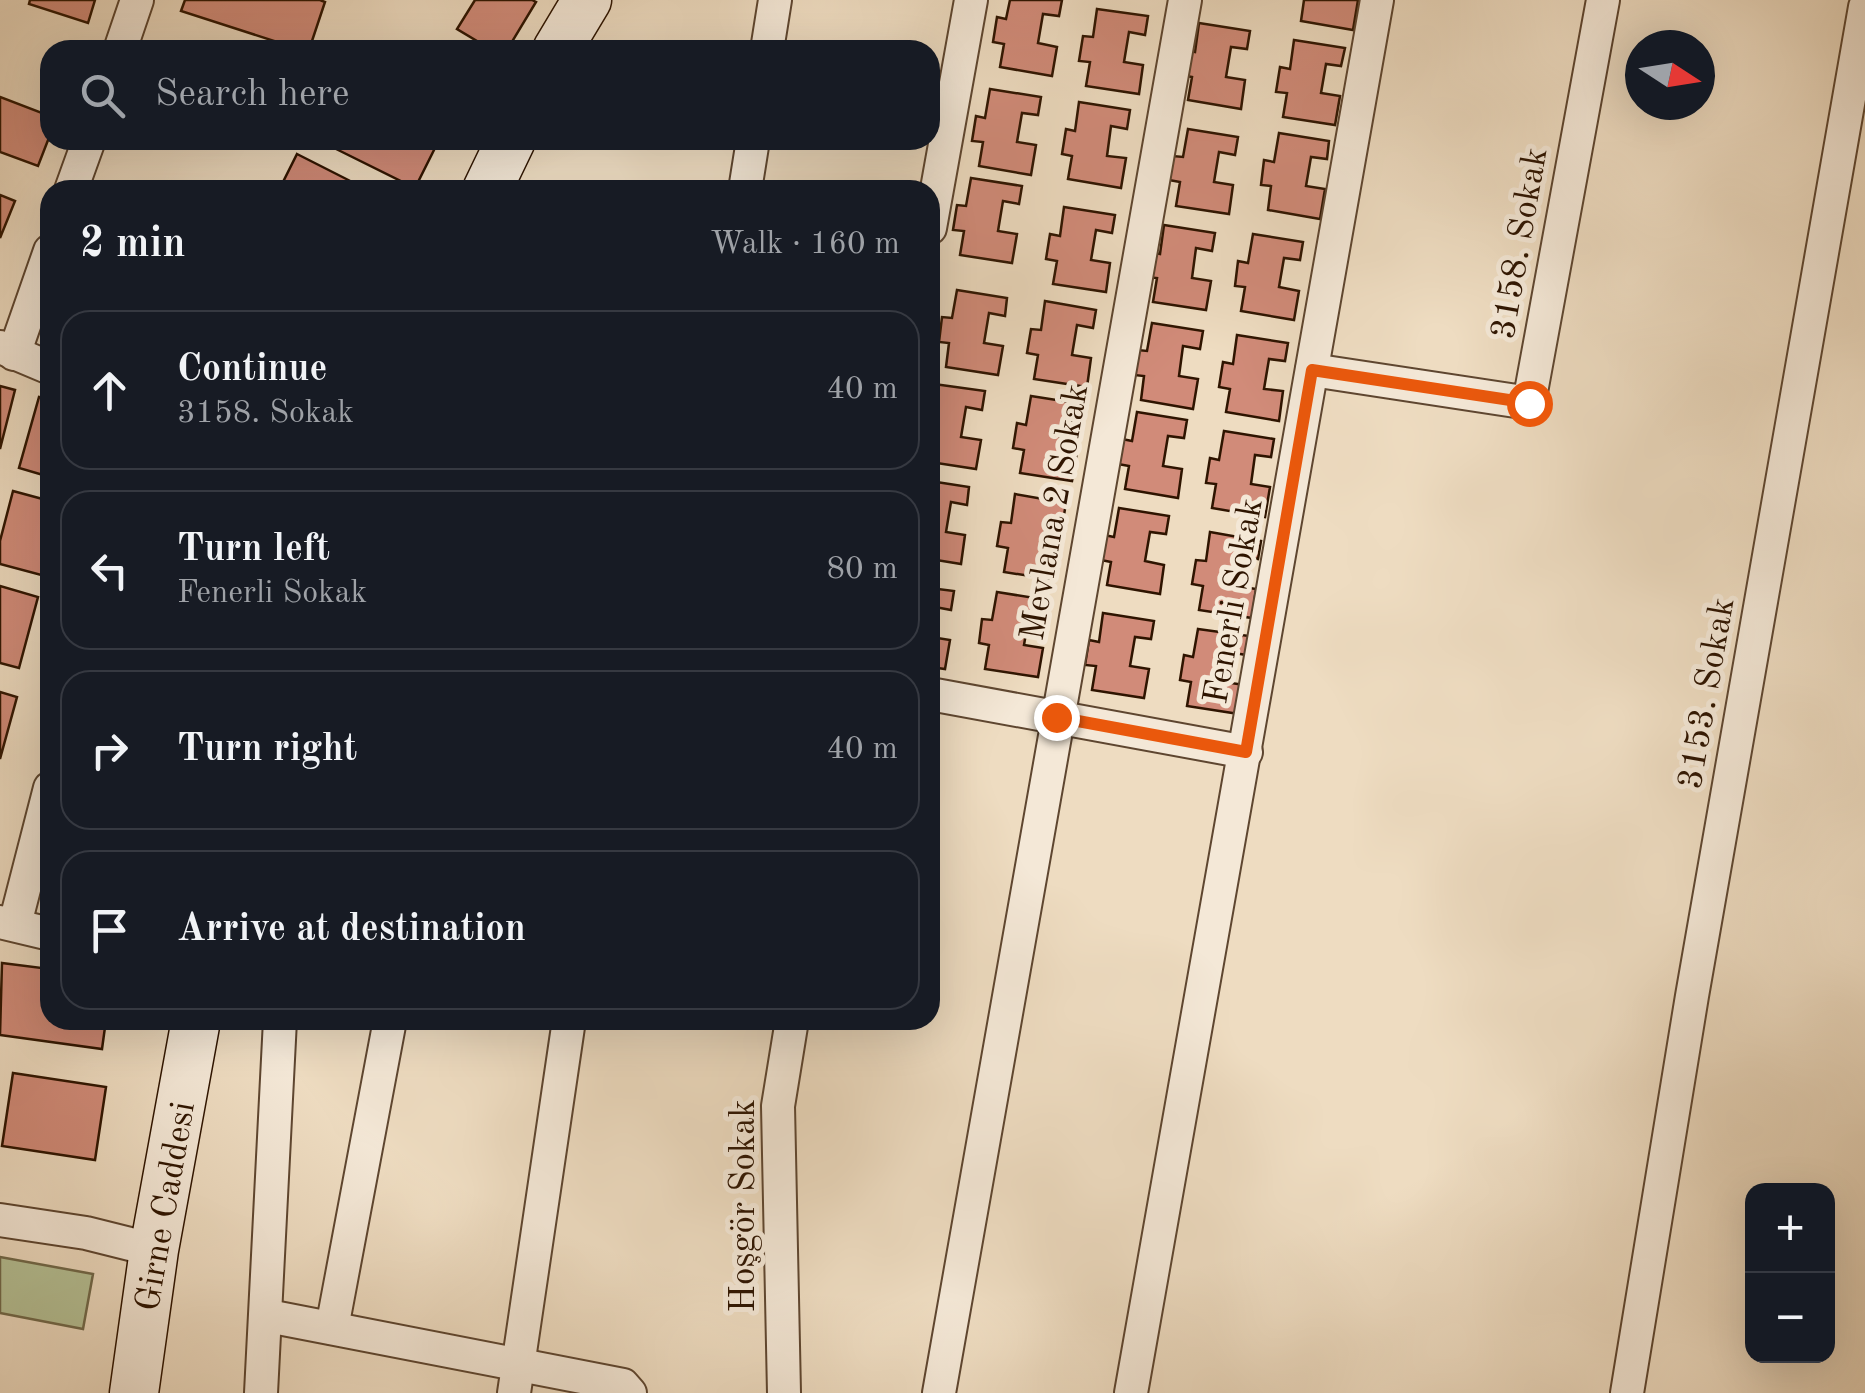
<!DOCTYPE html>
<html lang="en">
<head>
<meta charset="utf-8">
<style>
	body { margin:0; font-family:"Old Standard TT",serif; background:#242831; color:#f1f3f6 }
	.controls { position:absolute; right:30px; bottom:30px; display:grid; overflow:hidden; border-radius:20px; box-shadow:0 10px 40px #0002 }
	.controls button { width:90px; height:90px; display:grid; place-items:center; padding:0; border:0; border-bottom:2px solid #363941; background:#171b24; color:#f1f3f6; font:50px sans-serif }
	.compass { position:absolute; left:1625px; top:30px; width:90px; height:90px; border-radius:50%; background:#171b24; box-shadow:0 10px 40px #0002; rotate:102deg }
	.stop { position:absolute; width:30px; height:30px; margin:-22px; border:8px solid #ea580c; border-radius:50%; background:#fff }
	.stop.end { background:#ea580c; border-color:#fff; box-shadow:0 2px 10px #0008 }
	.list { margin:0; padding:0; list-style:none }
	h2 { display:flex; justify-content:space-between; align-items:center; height:130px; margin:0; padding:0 40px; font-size:42px }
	h2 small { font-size:32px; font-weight:400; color:#9ea1a6 }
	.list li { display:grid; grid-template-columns:65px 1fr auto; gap:30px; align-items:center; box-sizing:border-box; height:160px; margin:0 20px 20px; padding:0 20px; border:2px solid #363941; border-radius:30px }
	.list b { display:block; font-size:38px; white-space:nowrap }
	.list p { margin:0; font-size:32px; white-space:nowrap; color:#9ea1a6 }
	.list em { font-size:32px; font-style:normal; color:#9ea1a6 }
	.icon { flex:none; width:55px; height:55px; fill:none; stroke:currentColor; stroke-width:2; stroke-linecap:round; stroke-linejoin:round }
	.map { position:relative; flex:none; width:1865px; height:1393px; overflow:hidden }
	.search { position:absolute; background:#171b24; box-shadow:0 10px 40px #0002; left:40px; top:40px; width:900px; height:110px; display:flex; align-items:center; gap:25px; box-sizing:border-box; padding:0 35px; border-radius:30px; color:#9ea1a6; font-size:38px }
	.panel { position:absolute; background:#171b24; box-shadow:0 10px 40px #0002; left:40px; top:180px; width:900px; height:850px; border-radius:30px }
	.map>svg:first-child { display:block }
	.green { fill:#b5c196; stroke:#726a4b; stroke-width:2.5 }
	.building { fill:#d18b79; stroke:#2e1400; stroke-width:2.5 }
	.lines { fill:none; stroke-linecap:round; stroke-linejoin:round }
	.street-casing { stroke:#5e4630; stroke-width:36 }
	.secondary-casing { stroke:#2e1400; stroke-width:51 }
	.street { stroke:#f4e8d7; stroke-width:32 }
	.secondary { stroke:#f4e8d7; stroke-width:48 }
	.route { stroke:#ea580c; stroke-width:12 }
	.labels { text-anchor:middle; stroke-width:10; stroke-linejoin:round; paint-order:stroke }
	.street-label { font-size:35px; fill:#2e1400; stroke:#f4e8d7 }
</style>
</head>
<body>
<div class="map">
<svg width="1865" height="1393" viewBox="0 0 1865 1393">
	<rect width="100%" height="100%" fill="#eedcc1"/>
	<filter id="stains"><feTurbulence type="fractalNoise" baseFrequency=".002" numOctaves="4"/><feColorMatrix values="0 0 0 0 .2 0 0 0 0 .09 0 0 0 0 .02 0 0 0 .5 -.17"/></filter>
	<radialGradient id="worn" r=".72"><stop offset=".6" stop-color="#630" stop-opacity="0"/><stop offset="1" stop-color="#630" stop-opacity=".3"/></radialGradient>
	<path class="green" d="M0,1257L93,1274L83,1329L0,1313Z"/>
	<g class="building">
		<path d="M30,0H95L88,23L29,4Z"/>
		<path d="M185,0H320L325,2L309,50H302L181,11Z"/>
		<path d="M475,0H532L536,2L507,50H492L457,29Z"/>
		<path d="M1010,0H1062L1059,16L1043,14L1038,43L1057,47L1052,76L1000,67L1004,44L993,42L997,17L1006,19Z"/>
		<path d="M1304,0H1358L1353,30L1301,21Z"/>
		<path d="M1097,9L1148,16L1145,35L1129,32L1124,62L1143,65L1139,94L1086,86L1090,62L1079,61L1083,36L1093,37Z"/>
		<path d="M1199,23L1250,31L1247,49L1231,47L1226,77L1245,80L1241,109L1188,100L1192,77L1181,75L1185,50L1195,52Z"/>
		<path d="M1294,40L1345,48L1341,66L1326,64L1321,93L1340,96L1335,125L1283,117L1287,93L1276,92L1280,67L1290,69Z"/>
		<path d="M990,89L1041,97L1038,115L1022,113L1017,142L1036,145L1031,175L979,166L983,142L972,141L976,116L985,118Z"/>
		<path d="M0,97L50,116V135L38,166L0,152Z"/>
		<path d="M1079,102L1130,110L1127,129L1111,126L1107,156L1126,158L1121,188L1068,179L1072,156L1062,154L1066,129L1075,131Z"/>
		<path d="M1188,129L1238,137L1235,155L1219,152L1214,182L1233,185L1229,214L1176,206L1180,182L1169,180L1173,156L1183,157Z"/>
		<path d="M1279,133L1329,141L1327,159L1311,157L1306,186L1325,189L1320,219L1268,210L1271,186L1261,185L1264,160L1274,162Z"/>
		<path d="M318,140H435L438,142L415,188Z"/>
		<path d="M297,154L368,190H279Z"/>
		<path d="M971,178L1022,186L1019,204L1003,201L998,231L1017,234L1012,263L960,255L964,231L953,230L957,205L966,206Z"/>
		<path d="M0,195L15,201L0,238Z"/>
		<path d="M1064,207L1115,215L1112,233L1096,230L1091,260L1110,263L1106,292L1053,284L1057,261L1046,259L1050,234L1060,236Z"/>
		<path d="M1164,225L1215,233L1212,251L1196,248L1192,278L1211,281L1206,310L1153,302L1157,278L1146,277L1151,252L1160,254Z"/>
		<path d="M1253,234L1303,242L1300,260L1284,258L1279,287L1299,291L1294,320L1241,311L1245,287L1235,286L1238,261L1248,263Z"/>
		<path d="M957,290L1007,298L1005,316L989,313L984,343L1003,346L998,375L946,367L949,343L939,342L942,317L952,318Z"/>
		<path d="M1045,301L1096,310L1093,328L1077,325L1072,355L1091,358L1087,387L1034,379L1038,355L1027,353L1031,329L1041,330Z"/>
		<path d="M1152,323L1203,331L1200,349L1183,346L1179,376L1198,379L1193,409L1141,400L1144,376L1134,375L1138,350L1147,351Z"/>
		<path d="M1237,335L1288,343L1285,361L1269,359L1264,389L1283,391L1279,421L1226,412L1230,389L1219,387L1223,362L1233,364Z"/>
		<path d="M934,384L985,391L982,410L966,407L961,437L981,440L976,469L930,462V412Z"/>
		<path d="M0,386L15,390L0,449Z"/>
		<path d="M1031,396L1082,404L1079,422L1063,419L1058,449L1077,452L1072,481L1020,473L1024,450L1013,448L1017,423L1026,425Z"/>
		<path d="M39,397L50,400V477L19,468Z"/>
		<path d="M1137,412L1187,420L1184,438L1168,436L1163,466L1182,469L1178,498L1125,489L1129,466L1118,464L1122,439L1132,441Z"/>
		<path d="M1224,431L1274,439L1271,457L1255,455L1251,484L1270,487L1265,517L1212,508L1216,484L1206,483L1210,458L1219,460Z"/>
		<path d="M930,481L969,487L967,505L951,502L946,532L965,535L961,564L930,559Z"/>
		<path d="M13,491L50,501V557L45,576L0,564V541Z"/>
		<path d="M1015,494L1066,503L1063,521L1047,518L1042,548L1061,551L1056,580L1004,572L1008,548L997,546L1001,522L1011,523Z"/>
		<path d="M1119,508L1169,516L1166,534L1150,532L1145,561L1164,565L1160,594L1107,585L1111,562L1101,560L1104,535L1114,537Z"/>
		<path d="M1210,532L1261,541L1258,559L1242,556L1237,586L1256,589L1252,618L1199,610L1203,586L1192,584L1196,560L1206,561Z"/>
		<path d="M0,586L38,597L19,668L0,663Z"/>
		<path d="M930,588L954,591L951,610L935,607L931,637L950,640L945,669L930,667Z"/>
		<path d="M997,592L1047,600L1045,618L1029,615L1024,645L1043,648L1038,677L985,669L989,645L979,643L982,619L992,620Z"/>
		<path d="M1103,613L1154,621L1151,639L1135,637L1130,666L1149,669L1144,698L1092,690L1096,666L1085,665L1089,640L1099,642Z"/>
		<path d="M1198,629L1249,636L1246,655L1229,652L1225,682L1244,685L1239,714L1187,706L1191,682L1180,680L1184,655L1193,657Z"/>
		<path d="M0,692L17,697L0,759Z"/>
		<path d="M2,963L50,969V1020H106L102,1049L0,1035Z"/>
		<path d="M13,1073L106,1087L95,1160L2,1146Z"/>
	</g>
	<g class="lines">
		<g class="street-casing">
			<g id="street">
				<path d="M120,50L137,0"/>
				<path d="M767,50L775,0"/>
				<path d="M71,190L89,140"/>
				<path d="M745,190L753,140"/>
				<path d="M930,228L971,0"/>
				<path d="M0,347L50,368"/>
				<path d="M14,354L50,251"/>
				<path d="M1312,370L1529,403L1603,0"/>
				<path d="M930,694L1246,752"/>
				<path d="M0,922L50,934"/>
				<path d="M15,924L50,788"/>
				<path d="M0,1220L86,1233L154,1250"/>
				<path d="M268,1316L623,1385L630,1393"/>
				<path d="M332,1328L390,1020"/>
				<path d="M261,1393L280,1020"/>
				<path d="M514,1393L569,1020"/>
				<path d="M784,1393L778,1106L792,1020"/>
				<path d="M939,1393L1185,0"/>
				<path d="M1131,1393L1377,0"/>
				<path d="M1627,1393L1692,996L1865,7"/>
			</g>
		</g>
		<g class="secondary-casing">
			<g id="secondary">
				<path d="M557,50L587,0"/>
				<path d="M487,190L511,140"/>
				<path d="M134,1393L154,1250L196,1020"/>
			</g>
		</g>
		<use href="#street" class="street"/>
		<use href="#secondary" class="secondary"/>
	</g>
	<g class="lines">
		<path class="route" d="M1056,717L1246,752L1312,370L1529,403"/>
	</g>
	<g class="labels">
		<g class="street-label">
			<text transform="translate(1518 243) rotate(-80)" y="12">3158. Sokak</text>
			<text transform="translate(1053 512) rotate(-80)" y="12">Mevlana 2 Sokak</text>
			<text transform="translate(1232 601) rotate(-80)" y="12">Fenerli Sokak</text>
			<text transform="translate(1705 693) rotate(-80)" y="12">3153. Sokak</text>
			<text transform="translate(164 1206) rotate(-80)" y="12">Girne Caddesi</text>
			<text transform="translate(742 1206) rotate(-90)" y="12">Hoşgör Sokak</text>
		</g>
	</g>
	<rect width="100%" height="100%" filter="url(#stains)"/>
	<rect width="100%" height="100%" fill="url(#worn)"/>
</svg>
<div class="controls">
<button>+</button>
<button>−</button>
</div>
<svg class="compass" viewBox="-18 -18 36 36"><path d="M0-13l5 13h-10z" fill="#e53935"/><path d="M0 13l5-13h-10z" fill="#9ea1a6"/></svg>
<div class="stop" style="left:1529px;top:403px"></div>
<div class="stop end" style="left:1056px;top:717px"></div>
<div class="search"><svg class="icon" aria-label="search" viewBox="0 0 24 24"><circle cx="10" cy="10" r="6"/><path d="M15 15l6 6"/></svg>Search here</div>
<section class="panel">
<h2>2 min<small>Walk · 160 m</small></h2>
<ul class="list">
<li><svg class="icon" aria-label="ahead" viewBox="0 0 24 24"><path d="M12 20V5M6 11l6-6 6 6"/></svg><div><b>Continue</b><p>3158. Sokak</p></div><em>40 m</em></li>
<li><svg class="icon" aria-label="left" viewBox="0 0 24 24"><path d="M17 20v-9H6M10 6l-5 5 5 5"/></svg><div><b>Turn left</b><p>Fenerli Sokak</p></div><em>80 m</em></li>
<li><svg class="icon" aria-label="right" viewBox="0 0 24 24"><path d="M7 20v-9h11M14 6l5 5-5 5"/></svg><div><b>Turn right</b></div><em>40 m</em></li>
<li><svg class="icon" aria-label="arrive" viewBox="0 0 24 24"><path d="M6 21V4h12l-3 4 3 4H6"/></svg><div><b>Arrive at destination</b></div></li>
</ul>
</section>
</div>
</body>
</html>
